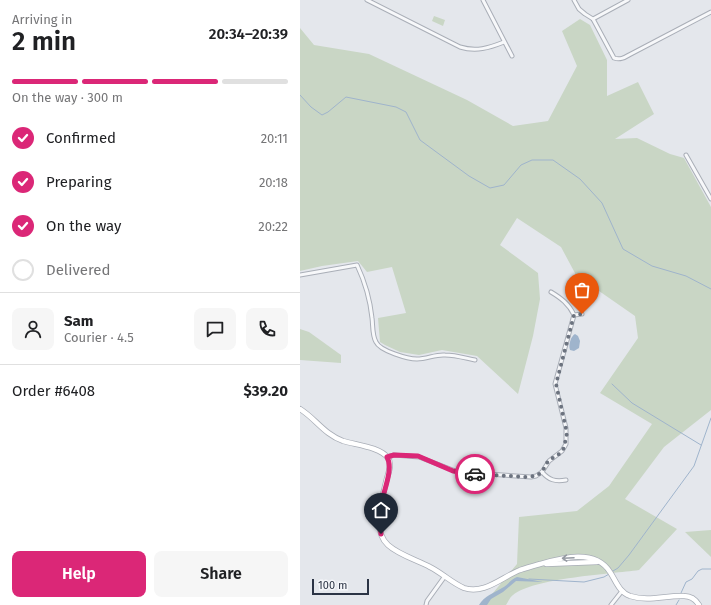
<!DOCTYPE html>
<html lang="en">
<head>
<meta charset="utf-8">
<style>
	:root { --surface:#fff; --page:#f6f6f6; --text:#202124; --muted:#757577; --line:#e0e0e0; --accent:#db2777 }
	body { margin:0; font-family:"Fira Sans",sans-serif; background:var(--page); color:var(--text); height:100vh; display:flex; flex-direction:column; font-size:15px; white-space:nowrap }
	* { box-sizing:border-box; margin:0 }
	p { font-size:13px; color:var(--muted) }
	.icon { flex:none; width:22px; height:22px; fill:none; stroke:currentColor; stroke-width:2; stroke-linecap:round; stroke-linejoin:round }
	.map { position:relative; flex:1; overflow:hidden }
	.drawer { display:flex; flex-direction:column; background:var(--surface); width:300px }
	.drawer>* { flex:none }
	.scale { position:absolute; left:12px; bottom:10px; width:57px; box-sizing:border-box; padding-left:4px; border:2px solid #2b3445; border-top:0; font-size:11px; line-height:14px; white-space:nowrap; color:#2b3445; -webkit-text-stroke:3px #f4f6f9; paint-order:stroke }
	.pin { position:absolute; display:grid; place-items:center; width:34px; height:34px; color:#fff; margin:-41px -17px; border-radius:50% 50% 50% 0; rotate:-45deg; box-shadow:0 0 4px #0007 }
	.pin .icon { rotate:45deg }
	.courier { position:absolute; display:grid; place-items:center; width:40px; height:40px; margin:-20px; border:3px solid #db2777; border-radius:50%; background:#fff; color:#222; box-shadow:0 1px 5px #0007 }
	.overview em { font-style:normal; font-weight:600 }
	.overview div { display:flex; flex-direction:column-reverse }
	.overview { display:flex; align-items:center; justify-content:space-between; height:68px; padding:0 12px }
	h1 { font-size:26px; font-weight:600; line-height:30px }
	.bar { display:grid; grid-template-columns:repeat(4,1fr); gap:6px 4px; align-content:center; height:48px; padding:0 12px }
	.bar i { height:5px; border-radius:3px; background:var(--line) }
	.bar .on { background:var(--accent) }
	.bar p { grid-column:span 4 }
	.line { display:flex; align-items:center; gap:10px; padding:0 12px; border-top:1px solid var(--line) }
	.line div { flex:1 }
	.round { display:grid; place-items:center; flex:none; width:42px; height:42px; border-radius:8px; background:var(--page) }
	ol { padding:0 12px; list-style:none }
	li { display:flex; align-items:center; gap:12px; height:44px }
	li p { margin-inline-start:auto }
	li .icon { padding:4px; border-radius:50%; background:var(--accent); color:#fff; stroke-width:4 }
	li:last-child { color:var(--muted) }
	li i { width:22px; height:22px; border:2px solid var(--line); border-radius:50% }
	.cta { display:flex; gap:8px; margin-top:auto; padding:8px 12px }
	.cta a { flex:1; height:46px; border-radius:8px; background:var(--accent); color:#fff; font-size:16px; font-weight:600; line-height:46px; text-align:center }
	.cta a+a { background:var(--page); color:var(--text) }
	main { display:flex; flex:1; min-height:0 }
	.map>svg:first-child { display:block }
	.green { fill:#c9d6c5 }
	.water { fill:#9fb4cc }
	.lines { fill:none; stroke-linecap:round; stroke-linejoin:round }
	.stream { stroke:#9fb4cc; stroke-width:1 }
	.street-casing { stroke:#a9aeb7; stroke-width:5 }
	.secondary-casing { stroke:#a9aeb7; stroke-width:6 }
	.street { stroke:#f7f8fa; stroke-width:3 }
	.secondary { stroke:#fff; stroke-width:4.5 }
	.oneway { stroke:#959aa2 }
	.done { stroke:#6c737f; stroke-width:4; stroke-dasharray:0 7.2 }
	.route { stroke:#db2777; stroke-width:5 }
</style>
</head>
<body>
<main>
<section class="drawer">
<div class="overview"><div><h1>2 min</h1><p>Arriving in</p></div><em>20:34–20:39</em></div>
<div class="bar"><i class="on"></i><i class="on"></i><i class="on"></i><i></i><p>On the way · 300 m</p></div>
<ol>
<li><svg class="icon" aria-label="check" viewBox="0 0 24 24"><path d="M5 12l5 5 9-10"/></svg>Confirmed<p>20:11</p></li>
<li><svg class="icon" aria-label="check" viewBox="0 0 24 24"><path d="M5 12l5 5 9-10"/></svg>Preparing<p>20:18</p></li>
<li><svg class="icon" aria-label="check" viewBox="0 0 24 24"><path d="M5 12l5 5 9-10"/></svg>On the way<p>20:22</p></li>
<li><i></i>Delivered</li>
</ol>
<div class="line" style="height:72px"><a class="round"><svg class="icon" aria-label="person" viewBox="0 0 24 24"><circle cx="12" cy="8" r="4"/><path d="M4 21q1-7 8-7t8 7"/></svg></a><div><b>Sam</b><p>Courier · 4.5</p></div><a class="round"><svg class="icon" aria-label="chat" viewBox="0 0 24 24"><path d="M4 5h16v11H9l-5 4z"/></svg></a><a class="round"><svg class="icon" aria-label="phone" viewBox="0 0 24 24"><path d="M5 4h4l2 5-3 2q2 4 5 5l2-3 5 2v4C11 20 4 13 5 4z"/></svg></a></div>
<div class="line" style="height:52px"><div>Order #6408</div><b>$39.20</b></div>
<div class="cta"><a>Help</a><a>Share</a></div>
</section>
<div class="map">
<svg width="411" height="605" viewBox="0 0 411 605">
	<rect width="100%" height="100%" fill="#e4e7ec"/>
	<g class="green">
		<path d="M134,16l11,4 -2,6 -11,-5z"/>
		<path d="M280,19l10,6 17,35v36l31,-14 16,32 -39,25 22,-1 33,16 14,4 27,49v203l-47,37 -39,52 52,30 -38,41c-29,4 -105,8 -126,25 -3,2 -5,7 -7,10h-23l34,-41 2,-47 58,-6 32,-25 43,-62 -52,-31 38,-55 -3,-22 -59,-41 -15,-28 -44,-29 -17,27 38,28 2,26 -7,37 -15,58 -41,-38 -35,-6 -23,5 -19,-3 -15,-7 -5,-3 -2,-24 28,-5 -14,-46 -25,5 -9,-11 -36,5 -22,5v-243l14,17 55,9 98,46 46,26 35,-5 29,-55 -15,-35z"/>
		<path d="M0,329l9,3 32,23v8l-41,-3z"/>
		<path d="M411,530v27l-26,-25z"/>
	</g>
	<g class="water">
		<path d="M275,334l3,2 2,5 -1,7 -5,3 -4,-1c-2,-5 1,-14 5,-16z"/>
		<path d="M217,577l26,5 -27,-1 -13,11 -12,7 -4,6h-8c5,-9 15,-12 23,-17 6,-3 9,-9 15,-11z"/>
	</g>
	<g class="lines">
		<g class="stream">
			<path d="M0,95l11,12 11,8 6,-3 18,-15 50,10 10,5 14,28 49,36 21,12 14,-3 17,-20 11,-5h21l27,19 22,24 21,46 29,17 34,10 25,13"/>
			<path d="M312,384l20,19 69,42"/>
			<path d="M313,571l5,-3 11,-13 65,-89 17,-48"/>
			<path d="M229,579l55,3 20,-5 5,-3"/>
			<path d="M381,593l5,-11 6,-3 6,-8 4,-2h9"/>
			<path d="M376,605l3,-5"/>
		</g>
		<g class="street-casing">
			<g id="street">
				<path d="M67,0l93,47c16,5 29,1 44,-5"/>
				<path d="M183,0l29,56"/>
				<path d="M274,0l5,9 6,5 8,5 21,39c6,2 10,0 15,-3l82,-43"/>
				<path d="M293,19l35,-19"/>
				<path d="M386,155l25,44"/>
				<path d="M0,275l57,-10c8,17 13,34 15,53 1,7 0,17 4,24 4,9 32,17 41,17 10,0 19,-5 28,-4 10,0 20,3 30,5"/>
				<path d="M274,315l8,-1"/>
				<path d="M87,457l7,-2 25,2 39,15 73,5 5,-1 6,-4c7,8 13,10 24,8"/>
				<path d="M242,472l7,-11 13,-10 4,-7v-16l-11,-44 19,-69c-5,-11 -13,-17 -23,-23"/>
				<path d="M126,605l1,-4 18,-25"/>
				<path d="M311,605l11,-14"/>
			</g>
		</g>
		<g class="secondary-casing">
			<g id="secondary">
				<path d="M0,409c16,10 24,25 43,32 13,4 37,6 45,17 4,6 1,14 -1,20 -4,18 -16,52 1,67 11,10 29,15 42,22 12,6 22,16 34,21 20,7 38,-11 56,-18 6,-2 13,-4 20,-6 21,-6 55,-16 70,8 6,9 9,20 20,24 19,6 36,-1 54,0 7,0 12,4 15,9"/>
				<path d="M246,564l51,-2"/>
			</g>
		</g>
		<use href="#street" class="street"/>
		<use href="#secondary" class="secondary"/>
	</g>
	<defs><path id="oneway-shaft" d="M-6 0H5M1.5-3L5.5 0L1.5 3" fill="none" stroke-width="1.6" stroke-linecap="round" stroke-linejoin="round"/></defs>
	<use class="oneway" href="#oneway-shaft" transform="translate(268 558) rotate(177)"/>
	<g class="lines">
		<path class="done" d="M175,474l51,3 10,-1 6,-4 6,-11 11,-7 5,-6 3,-15 -11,-49 18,-69 8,-1"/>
		<path class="route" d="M81,534c-2,-10 -1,-19 0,-29 2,-13 13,-36 6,-48l7,-2 24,1 35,15 22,3"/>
	</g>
</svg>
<div class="scale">100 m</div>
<div class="pin" style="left:282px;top:314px;background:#ea580c"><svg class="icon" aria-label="bag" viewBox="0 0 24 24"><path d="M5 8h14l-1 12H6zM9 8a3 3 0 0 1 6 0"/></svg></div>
<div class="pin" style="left:81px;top:534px;background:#1f2937"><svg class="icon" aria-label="home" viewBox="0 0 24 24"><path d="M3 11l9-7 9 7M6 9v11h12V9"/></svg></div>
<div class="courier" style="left:175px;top:474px"><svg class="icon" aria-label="car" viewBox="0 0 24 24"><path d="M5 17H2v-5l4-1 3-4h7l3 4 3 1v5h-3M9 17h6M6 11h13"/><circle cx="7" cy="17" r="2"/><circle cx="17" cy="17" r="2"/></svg></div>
</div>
</main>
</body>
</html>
